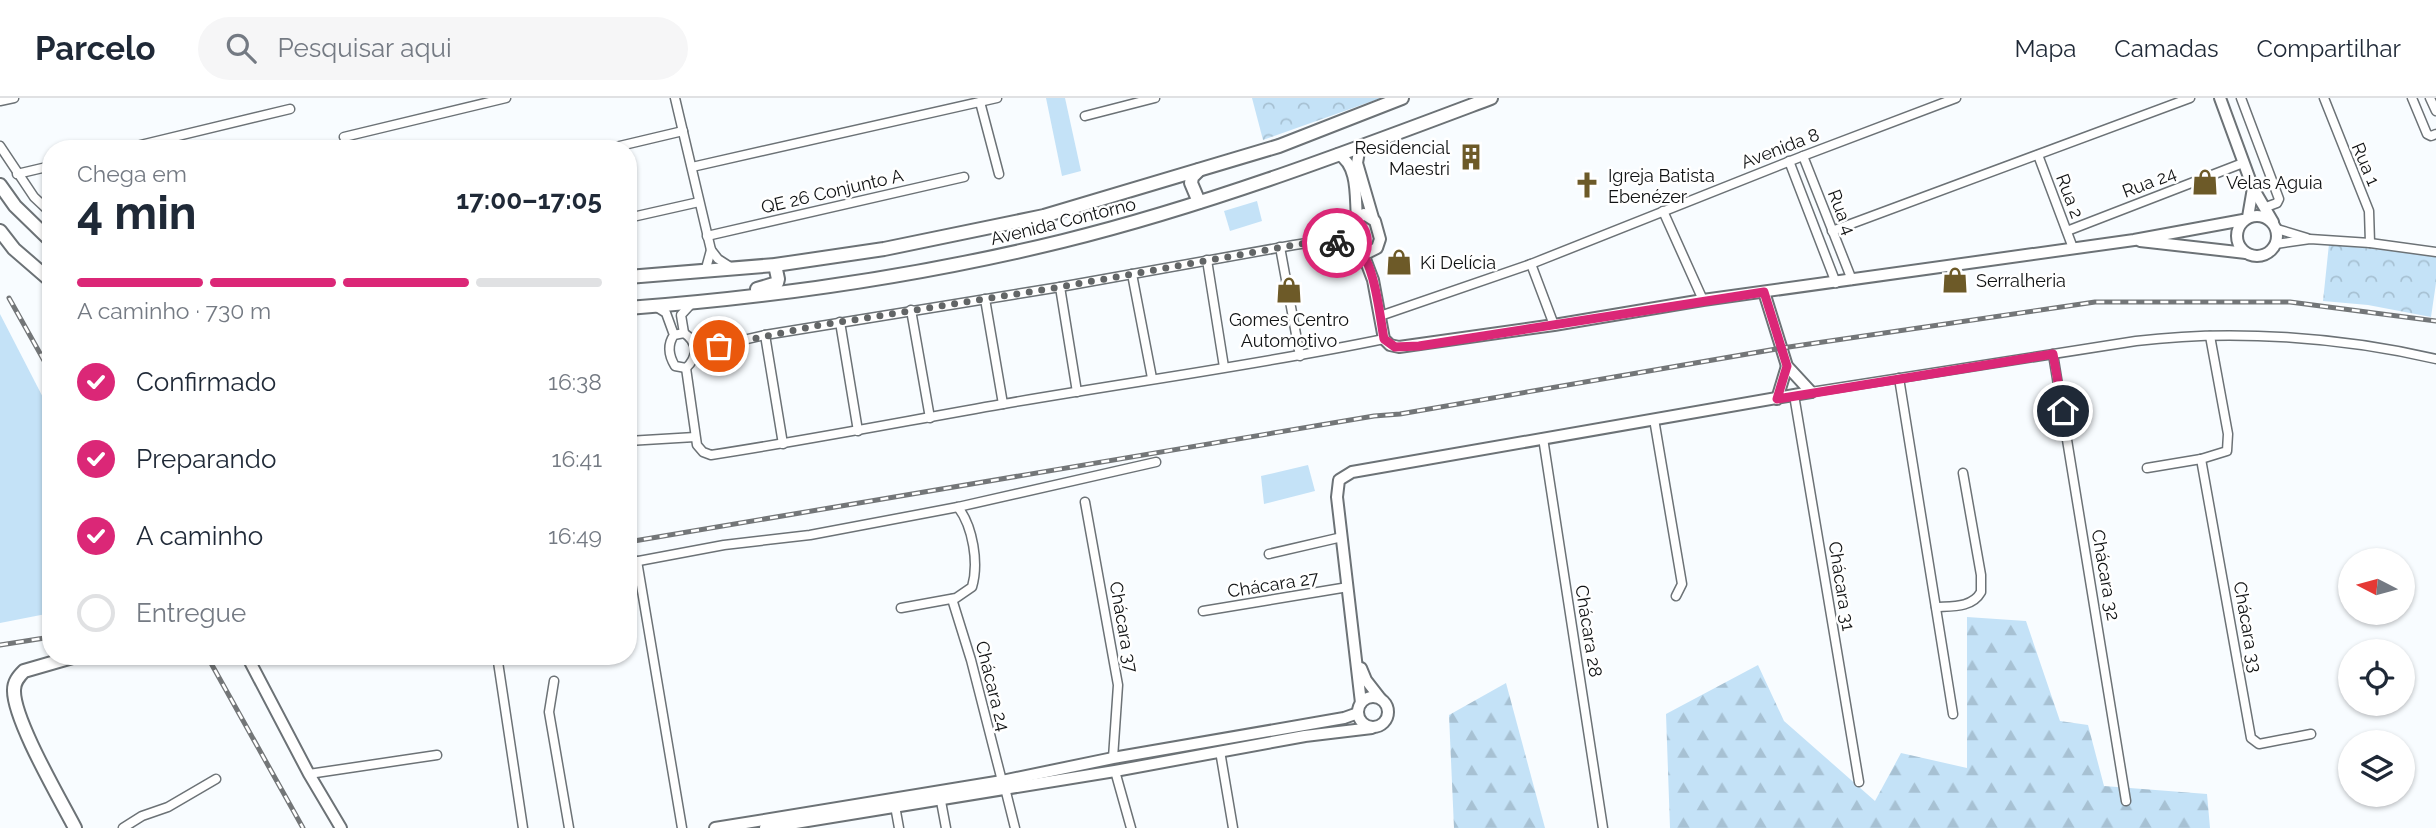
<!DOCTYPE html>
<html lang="pt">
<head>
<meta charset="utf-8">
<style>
	:root { --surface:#fff; --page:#f6f6f7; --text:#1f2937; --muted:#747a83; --line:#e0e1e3; --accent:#db2777 }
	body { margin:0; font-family:Raleway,sans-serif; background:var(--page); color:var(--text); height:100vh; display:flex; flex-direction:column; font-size:26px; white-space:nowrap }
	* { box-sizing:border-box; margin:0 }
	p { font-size:23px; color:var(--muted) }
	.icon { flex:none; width:38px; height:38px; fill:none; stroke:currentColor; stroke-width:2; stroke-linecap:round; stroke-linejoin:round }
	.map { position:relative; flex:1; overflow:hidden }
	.drawer { position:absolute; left:42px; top:42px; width:595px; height:525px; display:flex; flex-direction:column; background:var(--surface); border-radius:28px; box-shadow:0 2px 5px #0004 }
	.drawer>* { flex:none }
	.needle { width:46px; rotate:276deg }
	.tools { position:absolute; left:2338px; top:450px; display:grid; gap:14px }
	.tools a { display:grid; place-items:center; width:77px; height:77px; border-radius:50%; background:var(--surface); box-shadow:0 2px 5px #0004; font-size:35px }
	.pin { position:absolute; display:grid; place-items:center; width:60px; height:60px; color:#fff; margin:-30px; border:4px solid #fff; border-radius:50%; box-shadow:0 2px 7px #0007 }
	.courier { position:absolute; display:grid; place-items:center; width:70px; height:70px; margin:-35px; border:5px solid #db2777; border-radius:50%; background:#fff; color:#222; box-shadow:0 2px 9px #0007 }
	.summary em { font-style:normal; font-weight:700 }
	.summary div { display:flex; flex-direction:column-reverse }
	.summary { display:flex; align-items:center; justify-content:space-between; height:119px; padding:0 35px }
	h1 { font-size:46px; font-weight:700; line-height:52px }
	.bar { display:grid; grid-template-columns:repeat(4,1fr); gap:10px 7px; align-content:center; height:84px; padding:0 35px }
	.bar i { height:9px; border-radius:5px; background:var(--line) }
	.bar .current { background:var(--accent) }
	.bar p { grid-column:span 4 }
	ol { padding:0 35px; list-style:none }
	li { display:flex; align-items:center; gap:21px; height:77px }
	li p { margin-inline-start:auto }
	li .icon { padding:7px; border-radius:50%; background:var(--accent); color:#fff; stroke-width:4 }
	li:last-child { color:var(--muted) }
	li i { width:38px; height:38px; border:4px solid var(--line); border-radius:50% }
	header { display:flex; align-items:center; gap:42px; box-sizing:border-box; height:98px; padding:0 35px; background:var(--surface); border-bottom:2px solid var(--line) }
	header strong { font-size:33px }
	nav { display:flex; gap:38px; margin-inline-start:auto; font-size:24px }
	.search { width:490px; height:63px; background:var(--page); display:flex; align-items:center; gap:18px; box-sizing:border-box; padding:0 24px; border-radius:38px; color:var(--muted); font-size:26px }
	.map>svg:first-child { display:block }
	.grass { fill:#c4e2f7 }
	.forest { fill:url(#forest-firs) }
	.park { fill:url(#park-crowns) }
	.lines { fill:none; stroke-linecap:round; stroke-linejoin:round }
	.minor-casing { stroke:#6c7276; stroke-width:11 }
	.tertiary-casing { stroke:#6c7276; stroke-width:14 }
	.secondary-casing { stroke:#6c7276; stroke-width:16 }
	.minor { stroke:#fff; stroke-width:8 }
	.tertiary { stroke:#fff; stroke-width:10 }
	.secondary { stroke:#fff; stroke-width:12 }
	.rail-casing { stroke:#737678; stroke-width:5 }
	.rail { stroke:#fff; stroke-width:2.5; stroke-dasharray:8; stroke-linecap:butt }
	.done { stroke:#626566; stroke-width:7; stroke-dasharray:0 12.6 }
	.route { stroke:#db2777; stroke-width:9 }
	.labels { text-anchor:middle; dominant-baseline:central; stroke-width:5; stroke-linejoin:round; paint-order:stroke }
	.poi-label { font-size:18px; fill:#111314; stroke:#fff; text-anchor:start }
	.street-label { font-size:18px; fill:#111314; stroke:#fff }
</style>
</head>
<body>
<header>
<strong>Parcelo</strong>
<div class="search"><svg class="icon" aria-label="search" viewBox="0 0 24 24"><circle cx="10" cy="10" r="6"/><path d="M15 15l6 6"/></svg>Pesquisar aqui</div>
<nav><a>Mapa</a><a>Camadas</a><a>Compartilhar</a></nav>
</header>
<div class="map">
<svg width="2436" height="730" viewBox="0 0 2436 730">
	<defs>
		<pattern id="forest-firs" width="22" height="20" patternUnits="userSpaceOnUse" patternTransform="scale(1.75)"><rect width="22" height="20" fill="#c4e2f7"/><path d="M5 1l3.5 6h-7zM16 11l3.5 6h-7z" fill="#a7c1d3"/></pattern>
		<pattern id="park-crowns" width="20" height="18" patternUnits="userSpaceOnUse" patternTransform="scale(1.75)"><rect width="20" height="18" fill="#c4e2f7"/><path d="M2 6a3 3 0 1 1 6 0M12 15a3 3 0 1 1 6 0" fill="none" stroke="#a7c1d3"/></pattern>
	</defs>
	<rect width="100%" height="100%" fill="#f8fcff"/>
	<g class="grass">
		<path d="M1046,0h19l16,73 -19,5z"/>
		<path d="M1257,103l5,20 -32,10 -6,-20z"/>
		<path d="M0,216l51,99v200l-51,10z"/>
		<path d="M1308,367l7,26 -51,13 -3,-28z"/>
	</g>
	<g class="forest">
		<path d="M1967,519l59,4 34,100 28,4 16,61 103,8 3,34h-540l-4,-114 92,-49 26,56 91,80 26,-48 66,15z"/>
		<path d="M1506,585l39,145h-91l-5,-113z"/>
	</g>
	<g class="park">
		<path d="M1252,0h129l-118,42z"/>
		<path d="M2329,146l107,12v27l-5,34 -63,-12 -45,-4z"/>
	</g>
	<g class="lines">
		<g class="minor-casing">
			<g id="minor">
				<path d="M675,0l36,152 -6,22"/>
				<path d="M2241,0l38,101 -2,4 -11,4"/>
				<path d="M2324,0l45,113 1,32"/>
				<path d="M2412,0l15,36 4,2 5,-2"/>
				<path d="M2430,0l6,13"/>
				<path d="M0,3l14,-3"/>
				<path d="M980,4l19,72"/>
				<path d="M1085,18l70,-18"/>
				<path d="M344,39l162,-39"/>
				<path d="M0,48l34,51 17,16"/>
				<path d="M124,51l166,-40"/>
				<path d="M607,51l76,-18"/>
				<path d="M2038,57l35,93"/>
				<path d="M1803,58l49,124"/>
				<path d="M1789,63l47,122"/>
				<path d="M692,69l305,-69"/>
				<path d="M17,76l34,-8"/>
				<path d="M1663,113l40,89"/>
				<path d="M628,120l71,-16"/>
				<path d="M2277,131l30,9"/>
				<path d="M1832,133l358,-133"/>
				<path d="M2067,133l176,-68"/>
				<path d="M707,138l257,-59"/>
				<path d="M1320,143l34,-17"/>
				<path d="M2276,146l34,-5 60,4 66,9"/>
				<path d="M1280,149l20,109"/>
				<path d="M711,152l7,9 14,9"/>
				<path d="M1207,162l17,107"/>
				<path d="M1531,166l23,61"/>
				<path d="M1132,176l20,104"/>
				<path d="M1060,189l17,105"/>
				<path d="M985,201l18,105"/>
				<path d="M655,208l11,7 8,22c-7,10 -5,21 1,31l11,2c12,-11 12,-26 -2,-35l-10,2"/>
				<path d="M911,212l19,108"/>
				<path d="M1380,218l151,-52 272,-108 153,-58"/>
				<path d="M840,224l18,109"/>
				<path d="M684,235l-3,-18 11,-12"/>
				<path d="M765,237l18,109"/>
				<path d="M695,253l70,-16 295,-48 234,-42 26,-4 36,5"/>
				<path d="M2053,256l73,447"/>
				<path d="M686,270l11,77 6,7 8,3c98,-15 195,-34 292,-51 127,-22 255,-39 381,-65"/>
				<path d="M1899,280l54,336"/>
				<path d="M1811,294l325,-51c96,-12 206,-4 300,18"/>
				<path d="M1794,297l65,387"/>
				<path d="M1654,321l28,165 -6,12"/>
				<path d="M1543,340l60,390"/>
				<path d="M628,343l67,-4"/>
				<path d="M2201,361l50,279 8,6 52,-10"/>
				<path d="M2147,370l54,-9 26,-8 1,-17 -18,-98"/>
				<path d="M1085,404l33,183 -5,73"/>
				<path d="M1269,456l73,-17"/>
				<path d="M637,463l45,267"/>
				<path d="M628,465l96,-18 86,-10 148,-28 198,-45"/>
				<path d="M952,501l19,61 31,121"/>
				<path d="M1936,509c16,-1 36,1 45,-15v-17l-18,-102"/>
				<path d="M901,510l55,-10 16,-11c7,-24 1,-60 -14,-80"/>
				<path d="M1203,513l145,-24"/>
				<path d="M498,564l25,166"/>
				<path d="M554,583l-5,31 20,116"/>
				<path d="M1220,653l13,77"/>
				<path d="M1115,673l16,57"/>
				<path d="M309,676l128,-19"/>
				<path d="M1005,690l10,40"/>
				<path d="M940,698l6,32"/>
				<path d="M895,708l4,22"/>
				<path d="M123,730l19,-12 26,-9 48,-28"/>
			</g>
		</g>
		<g class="tertiary-casing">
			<g id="tertiary">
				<path d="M2220,0l33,90 20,34"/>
				<path d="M1360,48l-3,17 16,55"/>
				<path d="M1338,56c21,12 17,44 19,64"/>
				<path d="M1364,116l11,7 5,18 -3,9 -8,4 -11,-3 -5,-14 2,-15z"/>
				<circle cx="2257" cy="138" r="20"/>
				<path d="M2248,119l5,-29"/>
				<path d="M2140,143l106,12"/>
				<path d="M1362,153l11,29 11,59 6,6 9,2 155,-22 149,-25 431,-60 109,-20"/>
				<path d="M1764,194l23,74 24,26"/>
				<path d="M1777,301l10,-33"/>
				<path d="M247,558l62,118 32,54"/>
				<path d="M1361,570l5,12 14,18"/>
				<circle cx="1373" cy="614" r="15"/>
				<path d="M1361,605l-24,-206 2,-17 13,-8 459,-80"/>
				<path d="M715,730l287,-47 111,-23 231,-40 14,-5"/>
				<path d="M765,730l350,-57 190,-35 67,-8"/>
			</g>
		</g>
		<g class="secondary-casing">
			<g id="secondary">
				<path d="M0,87l15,21 36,35"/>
				<path d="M1199,104l-8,-19 1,-6 7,-7"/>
				<path d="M0,133l14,18 37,32"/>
				<path d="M628,179l147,-12 109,-16 160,-33 235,-70 123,-48"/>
				<path d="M757,191l20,-6 1,-4 -3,-14"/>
				<path d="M628,210c147,-11 292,-32 435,-67 146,-36 287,-90 428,-143"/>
				<path d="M75,730c-15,-29 -62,-109 -61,-138 0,-8 4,-13 10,-19l52,-15"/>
			</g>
		</g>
		<use href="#minor" class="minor"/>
		<use href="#tertiary" class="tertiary"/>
		<use href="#secondary" class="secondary"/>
		<g class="rail-casing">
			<g id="rail">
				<path d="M9,200l42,75"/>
				<path d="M628,444l746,-126 26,-2 382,-66 313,-46h195l146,19"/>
				<path d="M0,547l51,-8"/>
				<path d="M207,558l96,172"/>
			</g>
		</g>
		<use href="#rail" class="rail"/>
	</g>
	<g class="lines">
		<path class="done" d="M719,248l96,-20 245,-39 234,-42 26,-4 17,2"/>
		<path class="route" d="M1337,145c5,1 12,1 17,3 20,8 26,72 30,93l11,8 24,-1 345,-54 23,74 -10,33 276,-45 10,57"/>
	</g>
	<defs>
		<g id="building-bare" transform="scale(2.1)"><path d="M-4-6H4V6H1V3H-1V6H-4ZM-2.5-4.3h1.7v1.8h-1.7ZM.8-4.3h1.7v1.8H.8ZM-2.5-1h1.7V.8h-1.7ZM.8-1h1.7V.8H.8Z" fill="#6d5a28" stroke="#fff" stroke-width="2.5" paint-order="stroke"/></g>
		<g id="shop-bare" transform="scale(2.1)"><path d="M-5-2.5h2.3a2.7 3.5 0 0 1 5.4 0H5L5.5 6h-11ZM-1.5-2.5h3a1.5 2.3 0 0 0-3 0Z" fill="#6d5a28" stroke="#fff" stroke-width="2.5" paint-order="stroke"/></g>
		<g id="church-bare" transform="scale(2.1)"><path d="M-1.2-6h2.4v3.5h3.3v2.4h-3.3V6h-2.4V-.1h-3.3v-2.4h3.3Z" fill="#6d5a28" stroke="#fff" stroke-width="2.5" paint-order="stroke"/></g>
	</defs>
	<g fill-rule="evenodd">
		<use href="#building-bare" x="1471" y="59"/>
		<use href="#shop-bare" x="2205" y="84"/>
		<use href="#church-bare" x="1587" y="87"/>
		<use href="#shop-bare" x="1399" y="164"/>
		<use href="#shop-bare" x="1955" y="182"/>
		<use href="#shop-bare" x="1289" y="192"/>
	</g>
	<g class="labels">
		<g class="poi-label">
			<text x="1450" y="49" text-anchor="end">Residencial<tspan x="1450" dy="21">Maestri</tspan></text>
			<text x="1608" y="77">Igreja Batista<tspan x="1608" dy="21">Ebenézer</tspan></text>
			<text x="2226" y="84">Velas Aguia</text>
			<text x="1420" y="164">Ki Delícia</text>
			<text x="1976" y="182">Serralheria</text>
			<text x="1289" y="221" text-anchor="middle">Gomes Centro<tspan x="1289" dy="21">Automotivo</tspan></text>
		</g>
		<g class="street-label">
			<text transform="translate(1780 50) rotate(-21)">Avenida 8</text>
			<text transform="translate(2366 66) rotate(67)">Rua 1</text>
			<text transform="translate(2149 84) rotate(-21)">Rua 24</text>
			<text transform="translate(832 93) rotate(-13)">QE 26 Conjunto A</text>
			<text transform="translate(2070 98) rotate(69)">Rua 2</text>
			<text transform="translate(1842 114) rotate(69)">Rua 4</text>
			<text transform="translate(1063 123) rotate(-14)">Avenida Contorno</text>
			<text transform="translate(2106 477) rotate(80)">Chácara 32</text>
			<text transform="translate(1273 486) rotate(-9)">Chácara 27</text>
			<text transform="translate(1842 488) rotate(81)">Chácara 31</text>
			<text transform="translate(1124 529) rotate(80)">Chácara 37</text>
			<text transform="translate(2248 529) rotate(80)">Chácara 33</text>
			<text transform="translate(1589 533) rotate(81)">Chácara 28</text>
			<text transform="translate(993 588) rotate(76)">Chácara 24</text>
		</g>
	</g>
</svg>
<div class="tools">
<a><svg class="needle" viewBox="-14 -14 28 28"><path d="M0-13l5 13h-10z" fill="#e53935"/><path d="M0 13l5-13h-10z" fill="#747a83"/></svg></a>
<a><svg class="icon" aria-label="locate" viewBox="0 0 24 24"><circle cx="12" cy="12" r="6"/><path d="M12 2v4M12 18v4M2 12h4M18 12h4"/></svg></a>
<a><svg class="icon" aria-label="layers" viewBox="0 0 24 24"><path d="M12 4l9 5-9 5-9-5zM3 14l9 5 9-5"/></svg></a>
</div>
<div class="pin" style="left:719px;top:248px;background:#ea580c"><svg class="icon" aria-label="bag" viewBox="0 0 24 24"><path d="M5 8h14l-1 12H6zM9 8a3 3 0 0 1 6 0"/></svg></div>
<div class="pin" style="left:2063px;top:313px;background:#1f2937"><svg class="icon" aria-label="home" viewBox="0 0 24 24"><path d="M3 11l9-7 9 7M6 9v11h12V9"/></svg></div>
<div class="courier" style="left:1337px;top:145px"><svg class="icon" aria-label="bike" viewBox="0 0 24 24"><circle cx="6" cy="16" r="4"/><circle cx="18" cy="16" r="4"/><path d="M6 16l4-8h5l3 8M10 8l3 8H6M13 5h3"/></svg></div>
<section class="drawer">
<div class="summary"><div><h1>4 min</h1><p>Chega em</p></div><em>17:00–17:05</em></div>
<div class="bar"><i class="current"></i><i class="current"></i><i class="current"></i><i></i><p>A caminho · 730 m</p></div>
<ol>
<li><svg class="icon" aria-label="check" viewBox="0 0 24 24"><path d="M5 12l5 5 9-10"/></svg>Confirmado<p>16:38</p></li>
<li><svg class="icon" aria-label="check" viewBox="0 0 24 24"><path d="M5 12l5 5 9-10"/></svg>Preparando<p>16:41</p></li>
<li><svg class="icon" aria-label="check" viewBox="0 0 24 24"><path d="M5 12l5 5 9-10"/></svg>A caminho<p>16:49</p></li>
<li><i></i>Entregue</li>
</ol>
</section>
</div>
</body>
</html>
